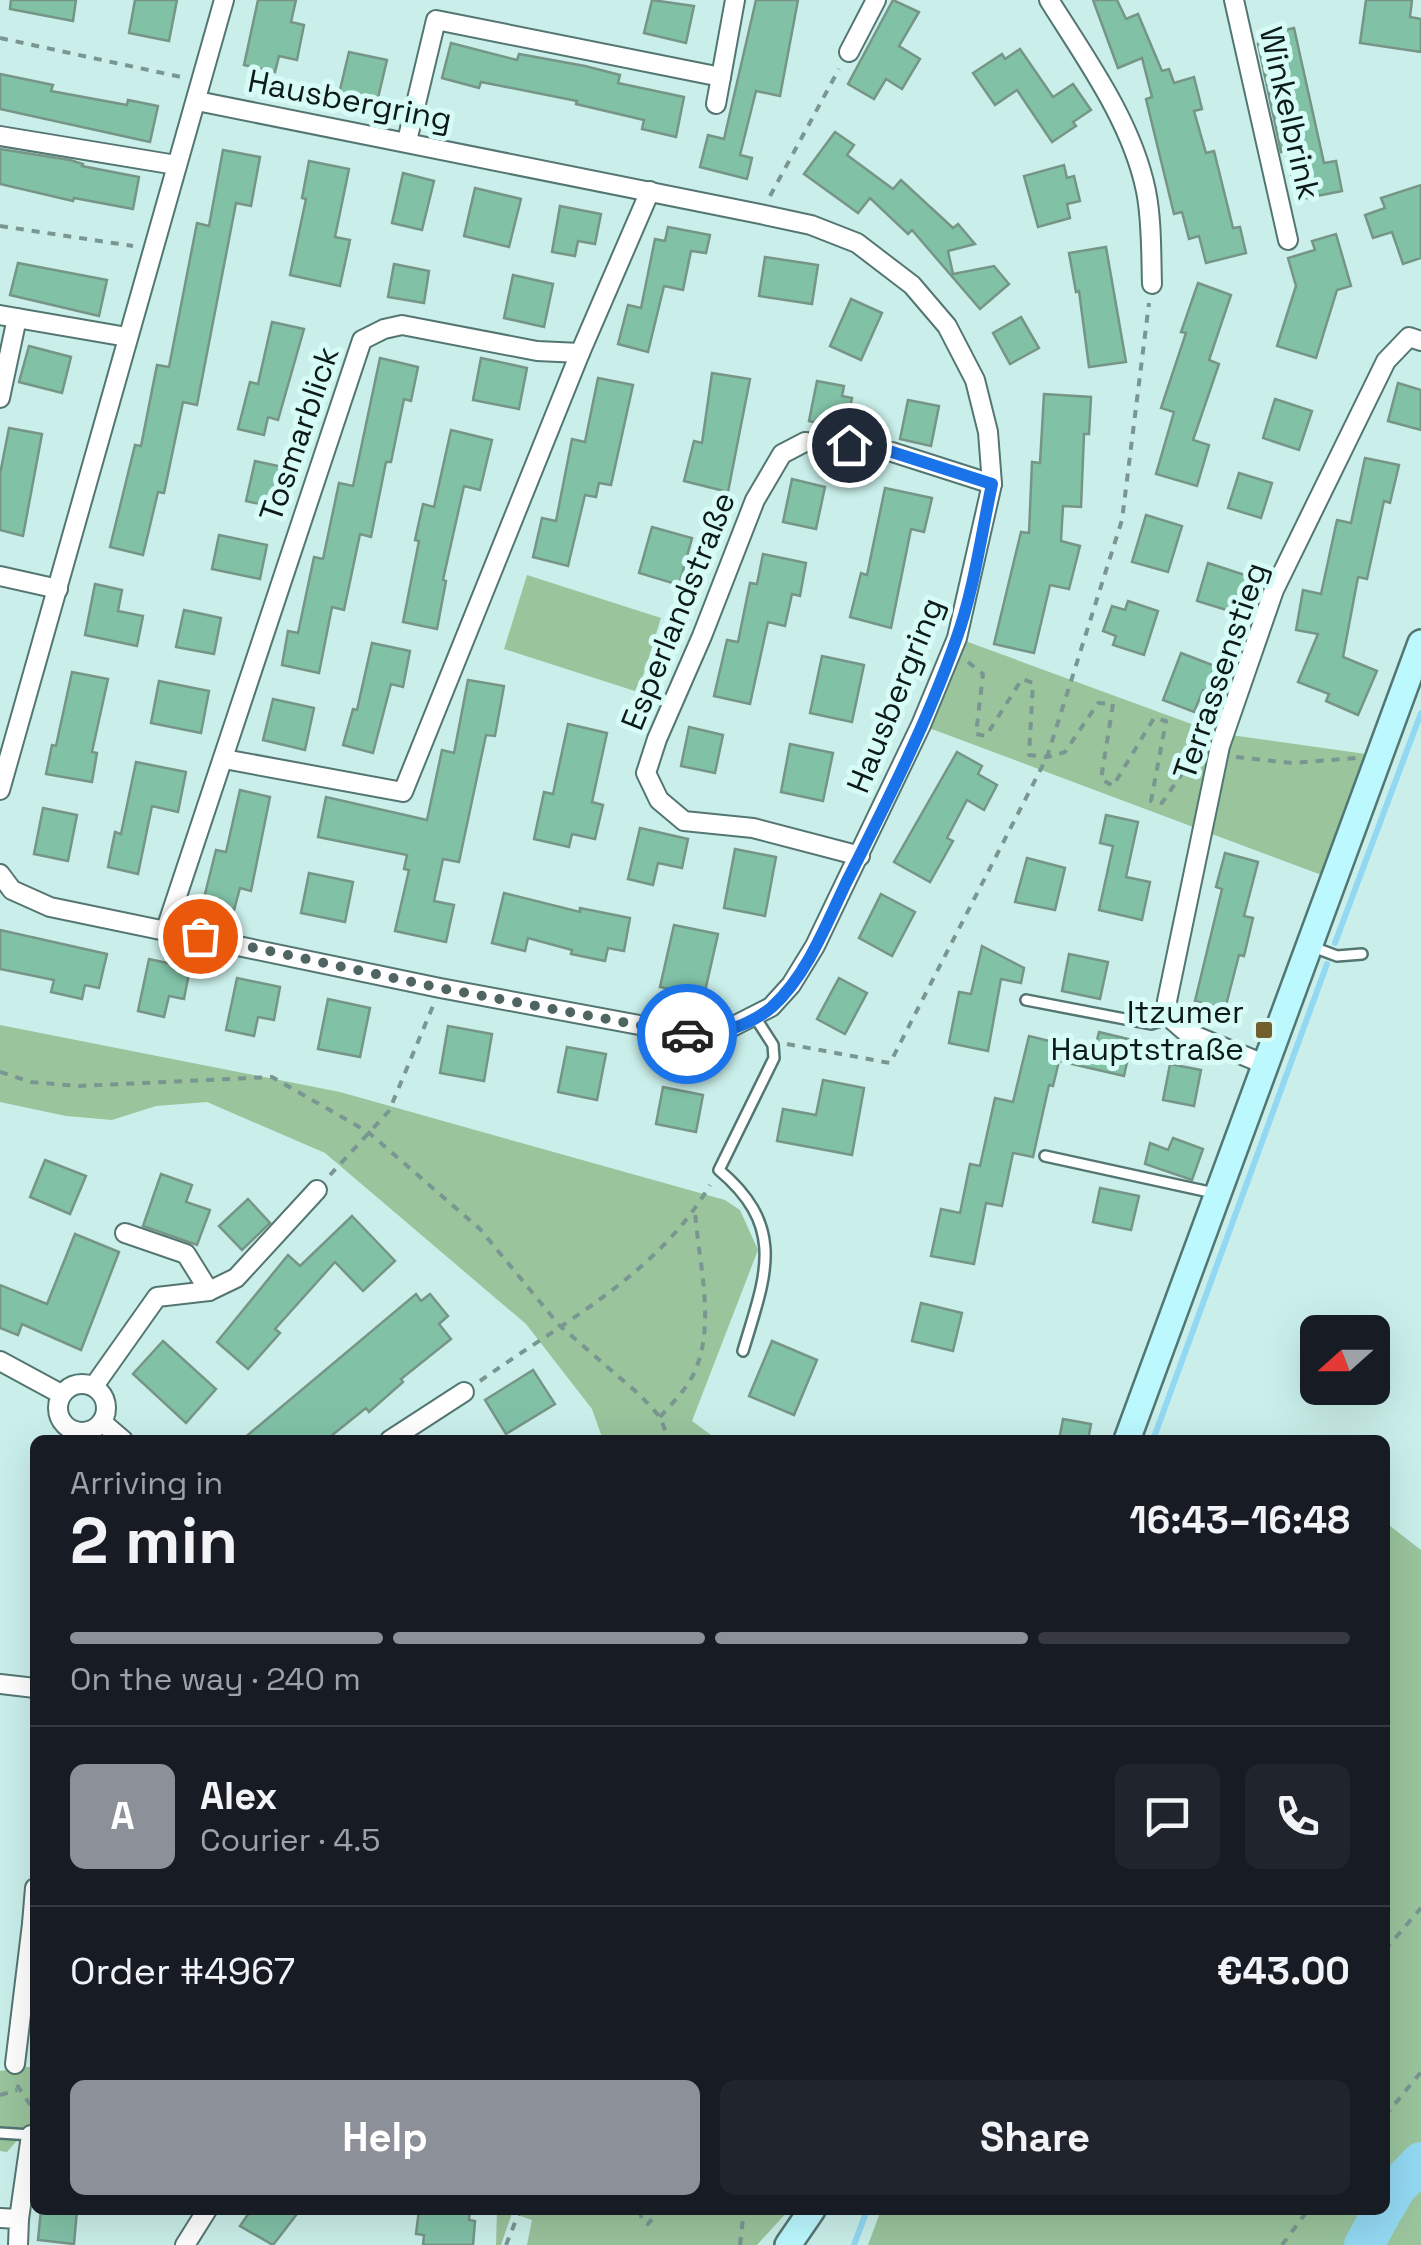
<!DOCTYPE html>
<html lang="en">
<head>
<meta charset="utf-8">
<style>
	:root { --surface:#171b24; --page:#20242c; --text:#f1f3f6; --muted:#9ea1a6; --line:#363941; --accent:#8c9099 }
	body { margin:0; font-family:"Space Grotesk",sans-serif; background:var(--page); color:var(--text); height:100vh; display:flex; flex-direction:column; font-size:38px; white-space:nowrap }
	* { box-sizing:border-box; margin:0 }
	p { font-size:32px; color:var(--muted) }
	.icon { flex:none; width:55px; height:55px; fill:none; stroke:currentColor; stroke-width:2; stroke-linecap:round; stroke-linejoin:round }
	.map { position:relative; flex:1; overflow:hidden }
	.drawer { position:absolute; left:30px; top:1435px; width:1360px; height:780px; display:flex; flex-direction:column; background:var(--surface); border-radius:15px; box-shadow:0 10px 40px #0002 }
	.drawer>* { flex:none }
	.needle { width:65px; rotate:249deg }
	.tools { position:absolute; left:1300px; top:1315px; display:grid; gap:20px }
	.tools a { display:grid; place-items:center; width:90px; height:90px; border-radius:15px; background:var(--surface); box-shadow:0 10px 40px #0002; font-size:50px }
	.pin { position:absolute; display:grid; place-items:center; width:85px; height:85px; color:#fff; margin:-42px; border:5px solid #fff; border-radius:50%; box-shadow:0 2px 10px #0007 }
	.courier { position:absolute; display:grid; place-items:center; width:100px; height:100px; margin:-50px; border:8px solid #1a73e8; border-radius:50%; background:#fff; color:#222; box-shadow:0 2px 12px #0007 }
	.summary em { font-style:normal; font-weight:700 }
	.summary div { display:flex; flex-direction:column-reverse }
	.summary { display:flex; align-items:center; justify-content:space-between; height:170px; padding:0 40px }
	h1 { font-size:65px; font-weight:700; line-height:75px }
	.bar { display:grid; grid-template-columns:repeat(4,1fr); gap:15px 10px; align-content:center; height:120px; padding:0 40px }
	.bar i { height:12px; border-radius:8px; background:var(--line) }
	.bar .active { background:var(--accent) }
	.bar p { grid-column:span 4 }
	.line { display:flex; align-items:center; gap:25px; padding:0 40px; border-top:2px solid var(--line) }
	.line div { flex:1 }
	.round { display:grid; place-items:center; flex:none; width:105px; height:105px; border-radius:15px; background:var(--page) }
	.button { display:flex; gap:20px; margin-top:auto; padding:20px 40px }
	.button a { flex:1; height:115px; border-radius:15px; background:var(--accent); color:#fff; font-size:40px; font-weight:700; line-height:115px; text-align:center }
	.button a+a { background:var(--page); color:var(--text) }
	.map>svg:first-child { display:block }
	.green { fill:#99c49c }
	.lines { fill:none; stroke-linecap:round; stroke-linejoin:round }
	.stream { stroke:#93d8f2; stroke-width:6 }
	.river { stroke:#93d8f2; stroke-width:40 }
	.building { fill:#81c2a7; stroke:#769587; stroke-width:2.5 }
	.service-casing { stroke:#547672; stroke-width:14 }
	.minor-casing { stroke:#547672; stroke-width:22 }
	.secondary-casing { stroke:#547672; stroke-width:30 }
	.path { stroke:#7a9692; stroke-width:4; stroke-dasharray:8 8; stroke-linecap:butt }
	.service { stroke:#fff; stroke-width:9 }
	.minor { stroke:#fff; stroke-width:18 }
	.secondary { stroke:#bbf9ff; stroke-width:25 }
	.done { stroke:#4e6562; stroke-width:10; stroke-dasharray:0 18 }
	.route { stroke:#1a73e8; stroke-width:12 }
	.poi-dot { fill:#725f2d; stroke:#d7fcf7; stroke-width:4 }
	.labels { text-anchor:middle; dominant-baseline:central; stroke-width:10; stroke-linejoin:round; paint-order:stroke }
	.street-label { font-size:32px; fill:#0c1a18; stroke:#d7fcf7 }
	.poi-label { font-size:32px; fill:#0c1a18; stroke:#d7fcf7; text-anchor:end }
</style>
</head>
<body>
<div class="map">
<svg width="1421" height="2245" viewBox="0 0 1421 2245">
	<rect width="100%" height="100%" fill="#caefea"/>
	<g class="green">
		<path d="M527,575l134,43 -23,74 -134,-43z"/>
		<path d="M957,638l259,95 164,23 -45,124 -414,-155z"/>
		<path d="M0,1025l340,67 385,108 15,10 18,40 -66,171 26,19h-115l-11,-31 -66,-85 -201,-171 -118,-51 -51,4 -44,14 -46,-4 -66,-14z"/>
		<path d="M1385,1522l36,28v695h-553l13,-35h504z"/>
		<path d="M35,2066v54l-28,32 -7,-1v-80z"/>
		<path d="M497,2210h292l-32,35h-230l5,-25 -20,-7 -11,32h-5z"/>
	</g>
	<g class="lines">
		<g class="stream">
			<path d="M1335,943l86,-230"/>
			<path d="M1153,1440l174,-476"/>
			<path d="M854,2245l13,-35"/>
		</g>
		<g class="river">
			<path d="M1385,2207l11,-19 25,-26"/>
			<path d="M1364,2245l19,-35"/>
		</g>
	</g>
	<g class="building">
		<path d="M11,0h65l-3,21 -63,-12z"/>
		<path d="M135,0h42l-8,41 -40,-8z"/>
		<path d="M258,0h38l-5,22 13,3 -7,35 -18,-4 -4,16 -31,-7z"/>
		<path d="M652,0l42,6 -8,37 -42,-10z"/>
		<path d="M756,0h42l-18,96 -24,-5 -16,64 12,3 -5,21 -47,-12 8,-32 16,4z"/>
		<path d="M893,0l26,12 -20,34 21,13 -18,30 -16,-10 -12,20 -26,-15z"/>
		<path d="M1093,0h24l9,19 12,-5 24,57 7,-2 5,14 20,-6 8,32 -8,2 12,42 8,-2 19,77 7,-1 6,26 -40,10 -7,-27 -10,3 -7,-27 -8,2 -28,-115 6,-2 -10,-39 -24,10z"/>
		<path d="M1366,0h46l-2,17 11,2v33l-61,-9z"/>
		<path d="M1294,28l30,135 12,-2 6,30 -45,9 -11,-50 -5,2 -23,-108 1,-8z"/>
		<path d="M451,43l66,17 2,-6 66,12 35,9 -2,8 66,14 -8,40 -34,-8 2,-9 -68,-16 1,-3 -96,-19 -2,6 -37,-10z"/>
		<path d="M1020,49l33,48 20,-13 18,26 -18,12 3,4 -24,16 -35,-52 -22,15 -22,-32 29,-19 3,5z"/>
		<path d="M349,52l38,8 -10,42 -38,-8z"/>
		<path d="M0,74l53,11 -2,6 76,14 1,-5 30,6 -8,36 -150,-33z"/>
		<path d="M835,132l19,13 -7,10 46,34 8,-9 52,48 5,-4 17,20 -27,7 5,23 41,-8 15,18 -29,25 -68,-79 -4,4 -38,-36 -12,15 -54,-39z"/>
		<path d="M0,149l70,11 13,4 -1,2 57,11 -6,32 -59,-11 -1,3 -73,-17z"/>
		<path d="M223,150l37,7 -9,49 -15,-3 -39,202 -14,-3 -19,91 -6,-1 -15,63 -33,-8 25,-102 6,1 16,-81 12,2 28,-144 12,3z"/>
		<path d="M309,161l40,8 -14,68 15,3 -10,46 -50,-11 16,-76 -4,-1z"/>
		<path d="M1064,165l3,13 7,-2 6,25 -13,3 3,14 -32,9 -14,-51z"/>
		<path d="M403,173l31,8 -12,49 -30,-7z"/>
		<path d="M1421,185v73l-18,6 -11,-32 -19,6 -8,-23 20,-7 -4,-10z"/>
		<path d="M475,188l46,11 -12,48 -45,-11z"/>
		<path d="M560,206l41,8 -6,30 -17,-3 -3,15 -23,-4z"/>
		<path d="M668,227l42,8 -4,18 -15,-2 -8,39 -19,-4 -16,66 -30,-8 10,-39 13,3 14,-69 10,2z"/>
		<path d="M1336,234l15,52 -14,4 -21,68 -39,-12 19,-60 -8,-28 27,-8 -3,-9z"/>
		<path d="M1106,247l20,115 -37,5 -10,-76 -3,1 -7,-39z"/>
		<path d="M765,257l53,8 -6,39 -53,-8z"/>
		<path d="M18,263l89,17 -8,36 -89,-21z"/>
		<path d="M394,264l35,7 -5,32 -36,-6z"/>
		<path d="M513,275l40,9 -9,43 -40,-9z"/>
		<path d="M1198,283l33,12 -22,65 10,4 -26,76 16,5 -12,41 -41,-12 18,-62 -13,-4 25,-75 -5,-1z"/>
		<path d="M851,299l31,14 -21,47 -31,-14z"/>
		<path d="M1021,317l18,31 -29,16 -17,-31z"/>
		<path d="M272,322l32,7 -26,91 -10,-3 -4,18 -26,-6 12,-47 8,2z"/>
		<path d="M29,346l42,11 -9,36 -43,-11z"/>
		<path d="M380,358l38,9 -7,34 -7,-2 -13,63h-5l-15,75 -11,-3 -16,76 -12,-3 -13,66 -37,-8 6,-34 10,2 16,-76 9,2 16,-76 14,3z"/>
		<path d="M481,358l46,10 -8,41 -46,-9z"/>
		<path d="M712,373l38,6 -22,113 -44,-11 10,-40 8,2z"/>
		<path d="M598,378l35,7 -22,100 -12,-2 -3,14 -11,-2 -17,71 -35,-9 9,-39 14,3 16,-82 13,3z"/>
		<path d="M817,381l27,5 -2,10 10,2 -7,31 -36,-8z"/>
		<path d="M1398,383l23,7v40l-33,-9z"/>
		<path d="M1044,394l47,3 -2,37h-5l-3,73 -18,-1 -2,35 19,5 -11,43 -19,-4 -16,68 -40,-9 27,-112 8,1 3,-71 8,1z"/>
		<path d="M1275,399l37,12 -13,39 -36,-12z"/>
		<path d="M908,400l31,6 -8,40 -31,-7z"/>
		<path d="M9,428l33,6 -19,102 -23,-6v-56z"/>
		<path d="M451,430l41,10 -12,50 -16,-4 -21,94 3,1 -9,48 -34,-7 16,-81 -4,-1 8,-36 11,3z"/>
		<path d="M1365,458l34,7 -9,38 -6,-2 -17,78 -9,-2 -15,80 34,14 -19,44 -32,-14 3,-7 -31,-12 20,-48 -22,-4 7,-40 18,4 16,-74 14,3z"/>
		<path d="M255,461l32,7 -9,40 -32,-7z"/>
		<path d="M1239,473l33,10 -11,35 -33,-10z"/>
		<path d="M792,479l33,8 -9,42 -33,-7z"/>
		<path d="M885,488l47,10 -8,34 -13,-3 -20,99 -41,-11 11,-44 6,2z"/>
		<path d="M1146,515l36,11 -14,46 -36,-10z"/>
		<path d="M652,527l40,11 -13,47 -40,-12z"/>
		<path d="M219,535l48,10 -7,34 -48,-10z"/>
		<path d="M763,554l43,9 -6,33 -8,-2 -7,32 -17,-4 -18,82 -36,-8 13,-56 11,2 12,-59 7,1z"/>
		<path d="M1208,563l40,13 -12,37 -39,-12z"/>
		<path d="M95,584l27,6 -4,21 25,5 -6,30 -52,-11z"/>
		<path d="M1128,601l30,10 -14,44 -31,-10 3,-9 -13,-5 9,-25 13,4z"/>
		<path d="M184,610l37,8 -7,36 -38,-7z"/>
		<path d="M372,643l38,8 -7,36 -12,-3 -18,69 -30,-8 10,-36 4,1z"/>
		<path d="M1181,653l39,15 -9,25 -8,-3 -9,22 -31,-12z"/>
		<path d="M822,656l42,9 -12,57 -42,-9z"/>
		<path d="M72,672l36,7 -16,73 5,1 -5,29 -46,-8 6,-29 4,1z"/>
		<path d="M468,680l36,6 -9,50 -9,-1 -27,127 -16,-3 -9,42 20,4 -8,37 -51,-11 14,-61 -5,-1 3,-14 -89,-18 8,-40 101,23 15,-70 12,3z"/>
		<path d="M159,681l50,10 -8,42 -50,-10z"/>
		<path d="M273,699l41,9 -9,42 -42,-10z"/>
		<path d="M568,724l39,9 -15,69 11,3 -8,34 -23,-5 -3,13 -35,-8 10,-47 9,2z"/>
		<path d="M689,727l34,8 -8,38 -34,-7z"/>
		<path d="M790,744l43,9 -10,48 -42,-9z"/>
		<path d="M957,752l25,14 -4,8 19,11 -13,25 -17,-10 -20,38 6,3 -23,41 -36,-20z"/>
		<path d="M136,762l50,10 -8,40 -26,-6 -14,68 -30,-7 7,-35 6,2z"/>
		<path d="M240,790l30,7 -19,94 -11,-3 -6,22 -31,-8 13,-52 10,2z"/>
		<path d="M43,808l34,7 -9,46 -34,-7z"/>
		<path d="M1106,815l32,7 -12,55 24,5 -8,38 -43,-10 14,-64 -13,-3z"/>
		<path d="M640,828l48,11 -6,29 -24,-5 -5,22 -25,-6z"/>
		<path d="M735,849l41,8 -11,59 -41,-8z"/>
		<path d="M1225,853l33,9 -14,54 9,2 -9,38 -5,-1 -14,54 -30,-8 27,-112 -6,-2z"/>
		<path d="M1027,858l38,10 -10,42 -40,-8z"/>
		<path d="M309,873l44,9 -8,40 -44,-9z"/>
		<path d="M504,893l76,19v-4l50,10 -6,33 -16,-3 -3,13 -34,-7 1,-4 -44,-12 -3,13 -33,-8z"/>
		<path d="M881,894l34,18 -23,44 -33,-18z"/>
		<path d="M674,925l44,9 -14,62 -44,-9z"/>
		<path d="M0,930l107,24 -8,34 -14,-3 -3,14 -31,-7 3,-12 -54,-11z"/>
		<path d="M982,946l42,22 -3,15 -20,-4 -13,72 -39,-8 10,-51 12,2z"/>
		<path d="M1069,954l39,8 -8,37 -38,-8z"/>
		<path d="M149,959l41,9 -6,31 -15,-3 -5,21 -26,-6z"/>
		<path d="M237,978l43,9 -6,33 -16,-3 -4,19 -28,-6z"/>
		<path d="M839,978l28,15 -22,41 -28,-15z"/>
		<path d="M328,999l42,9 -10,49 -42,-8z"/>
		<path d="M448,1026l44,8 -8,47 -44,-8z"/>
		<path d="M1099,1032l33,8 -8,36 -65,-15 -6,25 -4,-1 -16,72 -20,-4 -11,53 -16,-3 -12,61 -43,-8 10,-47 19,4 10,-49 10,2 15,-68 18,4 16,-66 65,16z"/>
		<path d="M567,1047l39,7 -9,46 -39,-8z"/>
		<path d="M1170,1064l31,6 -7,36 -31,-6z"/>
		<path d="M823,1080l41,8 -12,67 -75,-14 6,-32 33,6z"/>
		<path d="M663,1087l40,8 -7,37 -40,-8z"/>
		<path d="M1173,1138l30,11 -11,31 -47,-16 5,-21 18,7z"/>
		<path d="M45,1160l41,16 -16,38 -40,-17z"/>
		<path d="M161,1174l31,11 -6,17 24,8 -13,35 -54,-19z"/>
		<path d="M1100,1188l39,8 -8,34 -38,-8z"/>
		<path d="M248,1199l22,24 -28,27 -23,-24z"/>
		<path d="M352,1216l43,45 -32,30 -28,-29 -60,67 5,4 -32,36 -31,-27 71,-87 12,11z"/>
		<path d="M75,1234l44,18 -38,98 -59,-26 -4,11 -18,-7v-43l47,19z"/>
		<path d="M416,1294l5,7 9,-7 18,22 -9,8 12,15 -50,40 2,3 -34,30 -3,-4 -40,32h-84z"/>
		<path d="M921,1303l41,10 -9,38 -41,-10z"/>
		<path d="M163,1341l53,48 -30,34 -53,-49z"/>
		<path d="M772,1341l45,19 -23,55 -45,-19z"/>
		<path d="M533,1370l22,34 -49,30 -21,-34z"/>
		<path d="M1063,1419l28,5 -3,16h-29z"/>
		<path d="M41,2210h36l-3,34 -36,-4z"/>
		<path d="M251,2210h49l-27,35 -33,-19z"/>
		<path d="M419,2210h51l-1,10 6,1 -2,24h-50l1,-10 -8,-1z"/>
	</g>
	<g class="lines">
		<g class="service-casing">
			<g id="service">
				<path d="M1313,947l24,9 25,-2"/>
				<path d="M1026,1000l125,24 19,-6"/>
				<path d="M1045,1156l169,37"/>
				<path d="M743,1351c22,-74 45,-123 -24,-181l55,-112 -1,-13 -18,-28"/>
				<path d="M0,2133l31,2"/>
			</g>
		</g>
		<g class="minor-casing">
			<g id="minor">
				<path d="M1049,0c37,59 83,122 97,191 6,30 5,63 6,93"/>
				<path d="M1234,0l54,240"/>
				<path d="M849,52l27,-52"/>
				<path d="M716,104l5,-27"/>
				<path d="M0,136l176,29"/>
				<path d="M407,141l29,-121 285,57 14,-77"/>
				<path d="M0,315l127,22"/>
				<path d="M0,398l17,-80"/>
				<path d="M0,576l58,13"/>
				<path d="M224,759l179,33 177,-439"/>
				<path d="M0,790l224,-790"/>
				<path d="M860,856l-107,-28 -69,-7 -25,-21 -13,-27 11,-34 45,-103 53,-136 27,-46 23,-12 44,3 43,7 100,32"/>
				<path d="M0,874l12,16 38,17 390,81 253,47 31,-4 47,-24 20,-22 24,-39 106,-221 36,-87 35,-154 -4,-52 -13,-52 -28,-54 -35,-41 -55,-42 -46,-18 -51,-11 -563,-113"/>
				<path d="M166,929l196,-589 22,-11 18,-4 135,26 43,2 70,-162"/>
				<path d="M1264,1064l-78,-32 -16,-14 -3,-17 53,-255 54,-156 112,-229 23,-24 12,4"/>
				<path d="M125,1233l61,21 23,37"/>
				<path d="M0,1361l61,33"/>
				<circle cx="82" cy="1408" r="24"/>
				<path d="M94,1386l63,-89 52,-6 27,-13 81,-88"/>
				<path d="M102,1422l21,18"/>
				<path d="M390,1440l74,-48"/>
				<path d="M0,1684l35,4"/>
				<path d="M35,1888l-3,36h3"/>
				<path d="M15,2064l17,-140"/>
				<path d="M0,2218l19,1 -1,26"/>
				<path d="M19,2219l12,-84"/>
				<path d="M185,2245l22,-35"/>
			</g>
		</g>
		<g class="secondary-casing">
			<g id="secondary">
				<path d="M1127,1440l294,-797"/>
				<path d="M788,2245l24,-35"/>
			</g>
		</g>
		<g class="path">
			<path d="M0,38l181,39"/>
			<path d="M770,196l69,-127"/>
			<path d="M0,226l133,20"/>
			<path d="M968,662l15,12 -7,60 10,2 36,-57 11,4 -4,72 18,2 18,-5 33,-49 15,1 -12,75 12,7 41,-68 12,3 -15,80 11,2 36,-53"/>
			<path d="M1236,757l56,6 64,-5"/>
			<path d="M787,1044l103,19 157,-306 75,-237 27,-217"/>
			<path d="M0,1072l31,10 47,4 194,-9 96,55 112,97 79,96 82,71 19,21 9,23"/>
			<path d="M330,1175l59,-64 44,-105"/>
			<path d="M480,1381c83,-59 177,-106 230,-196"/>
			<path d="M660,1417c14,-16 30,-31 37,-51 18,-48 1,-106 -2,-156"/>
			<path d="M1385,1950l36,-42"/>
			<path d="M17,2085l16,24 -1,6"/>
			<path d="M0,2095l17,-5"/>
			<path d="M1385,2116l36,-44"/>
			<path d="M640,2210l2,11 6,3 11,-14"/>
			<path d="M506,2245l14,-35"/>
			<path d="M740,2245l4,-35"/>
			<path d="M1282,2245l26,-35"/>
		</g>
		<use href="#service" class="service"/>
		<use href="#minor" class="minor"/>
		<use href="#secondary" class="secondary"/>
	</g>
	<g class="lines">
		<path class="done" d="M200,936l240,52 247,46"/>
		<path class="route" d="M687,1034c27,4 64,-9 85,-27 35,-32 54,-82 74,-124 40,-79 81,-160 110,-243 18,-50 25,-104 36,-156l-100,-32 -43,-7"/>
	</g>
	<rect class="poi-dot" x="1254" y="1020" width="20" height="20" rx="5"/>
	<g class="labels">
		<g class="street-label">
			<text transform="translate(350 100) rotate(11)">Hausbergring</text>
			<text transform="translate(1290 113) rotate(77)">Winkelbrink</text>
			<text transform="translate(299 434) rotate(-71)">Tosmarblick</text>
			<text transform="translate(678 611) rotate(-68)">Esperlandstraße</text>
			<text transform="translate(1220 671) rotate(-71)">Terrassenstieg</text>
			<text transform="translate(895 695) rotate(-68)">Hausbergring</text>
		</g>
		<g class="poi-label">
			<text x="1244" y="1012">Itzumer<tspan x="1244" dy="37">Hauptstraße</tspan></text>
		</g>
	</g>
</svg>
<div class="tools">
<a><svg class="needle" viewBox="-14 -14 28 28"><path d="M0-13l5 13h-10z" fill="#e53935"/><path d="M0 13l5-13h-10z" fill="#9ea1a6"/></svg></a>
</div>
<div class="pin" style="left:200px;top:936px;background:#ea580c"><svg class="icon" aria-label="bag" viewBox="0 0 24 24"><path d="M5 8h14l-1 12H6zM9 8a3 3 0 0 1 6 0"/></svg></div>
<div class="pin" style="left:849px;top:445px;background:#1f2937"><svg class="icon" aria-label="home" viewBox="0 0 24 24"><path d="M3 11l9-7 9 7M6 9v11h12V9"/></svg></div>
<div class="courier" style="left:687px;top:1034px"><svg class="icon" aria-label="car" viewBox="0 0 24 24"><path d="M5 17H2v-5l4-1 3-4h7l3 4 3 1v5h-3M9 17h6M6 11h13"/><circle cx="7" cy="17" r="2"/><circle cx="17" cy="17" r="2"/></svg></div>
<section class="drawer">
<div class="summary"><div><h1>2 min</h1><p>Arriving in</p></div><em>16:43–16:48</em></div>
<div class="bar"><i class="active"></i><i class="active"></i><i class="active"></i><i></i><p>On the way · 240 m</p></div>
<div class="line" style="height:180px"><b class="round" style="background:var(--accent);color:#fff">A</b><div><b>Alex</b><p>Courier · 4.5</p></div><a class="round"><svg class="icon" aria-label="chat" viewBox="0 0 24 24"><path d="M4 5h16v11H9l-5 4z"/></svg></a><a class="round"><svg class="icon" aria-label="phone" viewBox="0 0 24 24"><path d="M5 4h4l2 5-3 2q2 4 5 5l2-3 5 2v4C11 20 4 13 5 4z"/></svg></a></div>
<div class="line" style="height:130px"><div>Order #4967</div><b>€43.00</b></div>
<div class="button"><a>Help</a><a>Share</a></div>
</section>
</div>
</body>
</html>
